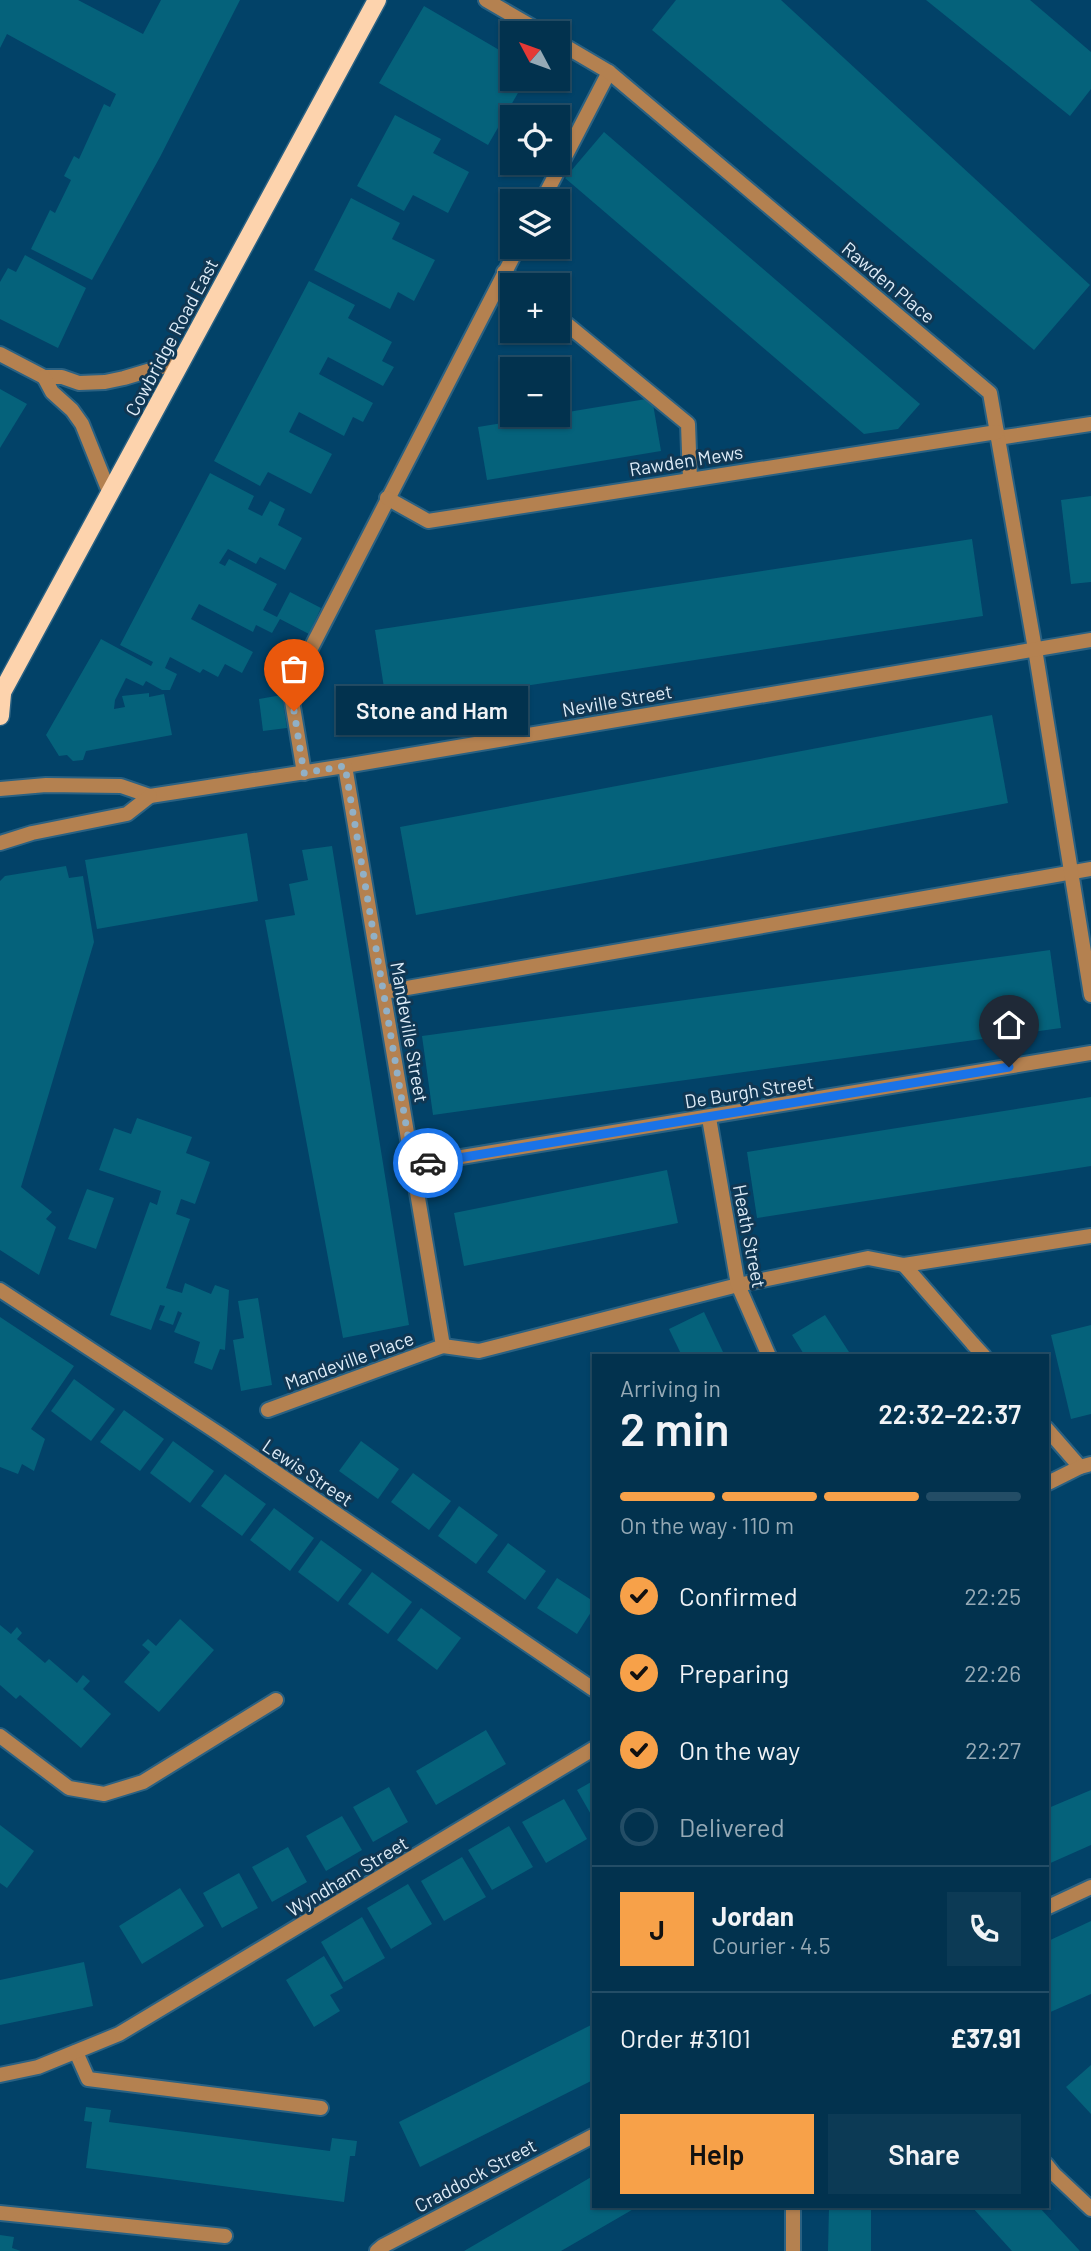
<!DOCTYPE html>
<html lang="en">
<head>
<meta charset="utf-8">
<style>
	:root { --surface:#02324e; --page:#0c3a55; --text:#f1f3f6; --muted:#96aab6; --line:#234d66; --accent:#f7a149 }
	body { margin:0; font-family:Barlow,sans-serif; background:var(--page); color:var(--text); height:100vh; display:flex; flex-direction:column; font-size:26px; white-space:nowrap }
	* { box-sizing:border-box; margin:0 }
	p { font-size:23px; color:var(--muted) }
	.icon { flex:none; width:38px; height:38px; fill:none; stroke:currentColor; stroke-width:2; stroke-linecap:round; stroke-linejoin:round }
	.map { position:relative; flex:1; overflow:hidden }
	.details { position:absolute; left:592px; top:1354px; width:457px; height:854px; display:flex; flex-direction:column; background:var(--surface); border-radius:0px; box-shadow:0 2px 5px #0004,0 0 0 2px var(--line) }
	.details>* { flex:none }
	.needle { width:46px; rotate:311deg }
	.controls { position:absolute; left:500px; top:21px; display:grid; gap:14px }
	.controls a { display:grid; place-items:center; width:70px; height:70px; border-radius:0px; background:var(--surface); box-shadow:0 2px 5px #0004,0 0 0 2px var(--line); font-size:35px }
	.pin { position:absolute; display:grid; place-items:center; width:60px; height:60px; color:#fff; margin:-72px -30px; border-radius:50% 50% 50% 0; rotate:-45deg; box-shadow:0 0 7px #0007 }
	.pin .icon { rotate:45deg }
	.courier { position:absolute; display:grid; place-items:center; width:70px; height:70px; margin:-35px; border:5px solid #1a73e8; border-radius:50%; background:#fff; color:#222; box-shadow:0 2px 9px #0007 }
	.bubble { position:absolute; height:49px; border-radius:0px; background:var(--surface); box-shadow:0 2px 5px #0004,0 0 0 2px var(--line); font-size:23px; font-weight:600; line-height:49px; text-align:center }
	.overview em { font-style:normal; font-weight:600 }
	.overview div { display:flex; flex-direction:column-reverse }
	.overview { display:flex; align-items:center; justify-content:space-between; height:119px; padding:0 28px }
	h1 { font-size:46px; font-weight:600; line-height:52px }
	.bar { display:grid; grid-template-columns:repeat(4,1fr); gap:10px 7px; align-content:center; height:84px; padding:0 28px }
	.bar i { height:9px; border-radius:5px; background:var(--line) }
	.bar .active { background:var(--accent) }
	.bar p { grid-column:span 4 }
	.line { display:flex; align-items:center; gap:18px; padding:0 28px; border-top:2px solid var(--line) }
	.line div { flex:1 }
	.round { display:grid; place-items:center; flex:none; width:74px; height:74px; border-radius:0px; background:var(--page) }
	ol { padding:0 28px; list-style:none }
	li { display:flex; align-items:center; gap:21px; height:77px }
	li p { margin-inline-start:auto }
	li .icon { padding:7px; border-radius:50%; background:var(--accent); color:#111; stroke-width:4 }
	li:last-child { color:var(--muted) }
	li i { width:38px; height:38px; border:4px solid var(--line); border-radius:50% }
	.primary-button { display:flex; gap:14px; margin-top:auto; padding:14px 28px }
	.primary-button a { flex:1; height:80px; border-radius:0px; background:var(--accent); color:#111; font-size:28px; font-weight:600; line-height:80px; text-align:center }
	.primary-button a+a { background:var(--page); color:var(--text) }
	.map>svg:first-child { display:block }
	.building { fill:#05627b }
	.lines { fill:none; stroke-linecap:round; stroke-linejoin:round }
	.lane-casing { stroke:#2a6182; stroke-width:18 }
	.street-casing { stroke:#2a6182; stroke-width:18 }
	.primary-casing { stroke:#2a6182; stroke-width:21 }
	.lane { stroke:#b48150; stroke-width:14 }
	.street { stroke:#b48150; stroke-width:14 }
	.primary { stroke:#fdd3ad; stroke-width:18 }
	.done { stroke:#91b0c6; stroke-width:7; stroke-dasharray:0 12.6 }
	.route { stroke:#1a73e8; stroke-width:9 }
	.labels { text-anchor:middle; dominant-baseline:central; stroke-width:6; stroke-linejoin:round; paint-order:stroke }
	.street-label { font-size:19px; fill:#deecf8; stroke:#103753 }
</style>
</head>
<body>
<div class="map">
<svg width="1091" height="2251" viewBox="0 0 1091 2251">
	<rect width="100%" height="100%" fill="#024268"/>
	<g class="building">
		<path d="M0,0h78l65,34 18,-34h79l-80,157 -68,123 -61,-31 19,-39 5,3 16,-33 -7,-4 10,-20 5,3 25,-55 6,3 6,-13 -109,-60 -7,14z"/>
		<path d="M676,0h105l309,285 -56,65 -382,-320z"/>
		<path d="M926,0h104l61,52v37l-21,27z"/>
		<path d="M424,6l89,52v21h13l-38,66 -109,-62z"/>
		<path d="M395,115l46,24 -8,14 36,19 -21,41 -35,-18 -9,16 -47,-25z"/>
		<path d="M604,132l316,272 -22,25 -34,5 -299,-256z"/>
		<path d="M351,198l49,25 -8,16 43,21 -21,41 -16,-9 -8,17 -76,-39z"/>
		<path d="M25,255l61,33 -28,60 -58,-29v-37l8,-14 8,4z"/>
		<path d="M309,281l46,24 -7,13 44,24 -10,19 12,6 -11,19 -55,-29 -9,17 54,29 -10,19 -10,-5 -9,19 -45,-24 -10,20 43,22 -21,40 -43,-22 -8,14 -46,-25z"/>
		<path d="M0,389l27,15 -27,44z"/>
		<path d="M652,398l9,53 -174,29 -9,-53z"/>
		<path d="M210,473l44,23 -6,13 14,7 8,-15 15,8 -7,16 24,13 -17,32 -25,-13 -4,7 -28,-15 -9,14 6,3 4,-7 48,25 -14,26 14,7 13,-25 31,16 -12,26 -29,-15 -8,14 -16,-8 -3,7 -54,-28 -8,15 62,33 -11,21 -17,-9 -7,13 -15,-8 -3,4 -30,-16 -5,11 12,6 -7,16h-8l-16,-9 -3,5 -17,-8 -11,22 -1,9 11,-2 -3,-11 27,-3v4l15,-3 8,41 -86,16 -3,9 -10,1 -6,-6 -8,1 -13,-21 55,-96 50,27 2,-4 -33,-17z"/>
		<path d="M1091,496v86l-20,2 -10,-84z"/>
		<path d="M972,539l11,77 -596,91 -12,-77z"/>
		<path d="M282,695l5,33 -24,3 -4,-32z"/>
		<path d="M992,715l16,88 -592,112 -16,-88z"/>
		<path d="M247,833l11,68 -161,28 -12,-69z"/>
		<path d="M332,846l77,479 -66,13 -78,-418 30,-5 -6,-31 19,-4 -6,-30z"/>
		<path d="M66,866l3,12 14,-2 11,66 -73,245 31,25 -6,7 10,8 -17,48 -39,-25v-369l5,-5z"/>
		<path d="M1050,950l11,78 -628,87 -11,-79z"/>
		<path d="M1091,1097v69l-334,52 -10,-66z"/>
		<path d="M137,1118l55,19 -6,16 24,9 -15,42 -14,-5 -5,15 14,5 -24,69 16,5 3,-10 26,11 4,-9 14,5 -4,60 -5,-1 -8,21 -18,-7 6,-21 -26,-10 8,-19 -4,-2 -5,14 -14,-5 6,-14 -5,-1 -9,25 -41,-15 40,-113 7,3 4,-14 -62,-21 15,-42 17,6z"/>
		<path d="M667,1170l11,53 -214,43 -10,-53z"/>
		<path d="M87,1189l27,9 -18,51 -28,-10z"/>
		<path d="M258,1298l14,87 -31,6 -8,-51 11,-2 -6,-37z"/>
		<path d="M704,1312l19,40 -9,4h-32l-13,-27z"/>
		<path d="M825,1315l24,37 -7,4h-37l-13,-21z"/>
		<path d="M0,1317l74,49 -43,63 14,10 -11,32 -12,-7 -4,10 -18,-7z"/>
		<path d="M1091,1325v89l-20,5 -20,-84z"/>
		<path d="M74,1379l41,30 -24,32 -40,-30z"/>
		<path d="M124,1410l40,29 -24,32 -40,-29z"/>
		<path d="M173,1441l41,30 -24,32 -40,-30z"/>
		<path d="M361,1441l38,28 -21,30 -39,-28z"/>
		<path d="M413,1473l38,28 -22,29 -38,-28z"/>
		<path d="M225,1474l41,30 -24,32 -41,-30z"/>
		<path d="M459,1506l39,29 -22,29 -38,-28z"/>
		<path d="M274,1508l40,30 -24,33 -40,-31z"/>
		<path d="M321,1540l41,30 -24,32 -40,-30z"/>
		<path d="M508,1543l38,28 -21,29 -38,-28z"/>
		<path d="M372,1572l40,30 -24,32 -40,-30z"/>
		<path d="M557,1578l36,23v8l-16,25 -40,-26z"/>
		<path d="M421,1608l40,30 -24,32 -40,-30z"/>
		<path d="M180,1619l34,31 -55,62 -35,-30 26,-30 -8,-7 6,-6 8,7z"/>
		<path d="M0,1625l11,9 6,-7 5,6 -5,6 28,24 4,-4 28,24 6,-8 7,6 -7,8 28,25 -30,34 -61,-53 -4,4 -16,-14z"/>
		<path d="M486,1730l20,34 -70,41 -20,-34z"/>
		<path d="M593,1781v37l-16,-28z"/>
		<path d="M389,1787l19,35 -35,20 -20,-35z"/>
		<path d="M1091,1790v55l-45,20v-56z"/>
		<path d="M564,1799l23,40 -41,24 -24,-41z"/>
		<path d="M342,1816l20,34 -36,21 -20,-35z"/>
		<path d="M0,1825l34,26 -27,37 -7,-5z"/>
		<path d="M509,1826l24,41 -41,23 -24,-40z"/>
		<path d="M288,1847l19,35 -35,20 -20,-35z"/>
		<path d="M462,1857l24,40 -42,24 -23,-40z"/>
		<path d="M239,1873l19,35 -36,20 -19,-35z"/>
		<path d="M408,1884l24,40 -41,25 -24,-41z"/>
		<path d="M180,1888l24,38 -62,38 -23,-38z"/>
		<path d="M362,1917l23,41 -41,24 -23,-40z"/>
		<path d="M1091,1921v73l-45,20v-72z"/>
		<path d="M324,1956l19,32 -13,7 10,16 -26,16 -28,-47z"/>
		<path d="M84,1962l9,44 -93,19v-45z"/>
		<path d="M593,2024v56l-173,87 -21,-45z"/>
		<path d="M1091,2065v49l-25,-27z"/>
		<path d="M86,2107l25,3 -2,12 221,29 2,-13 25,3 -2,15h-5l-6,46 -258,-34 6,-46 -8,-1z"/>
		<path d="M593,2176v31h44l-76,44h-97z"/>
		<path d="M829,2207h42v44h-43z"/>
		<path d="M972,2207h67l41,44h-68z"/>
		<path d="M0,2235l14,2 -2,11 9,3h-21z"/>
	</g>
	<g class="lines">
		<g class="lane-casing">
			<g id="lane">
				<path d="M542,201l67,-129"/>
				<path d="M504,272l16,13"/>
				<path d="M558,317l130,107 2,55"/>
				<path d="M998,438l93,-14"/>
				<path d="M304,773l-14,-84 228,-442"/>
				<path d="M384,992l707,-123"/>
				<path d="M904,1265l69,79"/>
				<path d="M443,1346l36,5 259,-66 130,-27 36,7 187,-29"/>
				<path d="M76,2052l12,27 233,29"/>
				<path d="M0,2213l225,23"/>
			</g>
		</g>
		<g class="street-casing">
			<g id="street">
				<path d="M486,0l57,33"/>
				<path d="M558,42l51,30 381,321 45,256 56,346"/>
				<path d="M0,354l44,23h18l17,6 26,-1 19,-4 57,-17"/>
				<path d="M44,377l8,15 20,18 10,14 28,70"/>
				<path d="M387,498l41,23 569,-89"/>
				<path d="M0,789l46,-4 75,1 29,10 195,-30 746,-126"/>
				<path d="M0,843l32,-10 95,-19 23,-18"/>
				<path d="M709,1118l29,167 31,71"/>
				<path d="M413,1165l678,-112"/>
				<path d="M0,1290l221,145 372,254"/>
				<path d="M973,1344l11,12"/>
				<path d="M268,1410l175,-64 -98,-580"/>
				<path d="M1046,1428l34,39"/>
				<path d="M1046,1484l34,-17 11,-3"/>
				<path d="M0,1736l69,52 35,6 39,-12 133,-82"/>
				<path d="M1046,1908l45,-21"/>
				<path d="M0,2075l38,-8 81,-33 474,-285"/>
				<path d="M1046,2164l8,10 37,35"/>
				<path d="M793,2207v44"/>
				<path d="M377,2251l6,-5 210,-110"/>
			</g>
		</g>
		<g class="primary-casing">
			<g id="primary">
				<path d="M0,696l377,-696"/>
				<path d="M0,716l2,-22"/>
			</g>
		</g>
		<use href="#lane" class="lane"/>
		<use href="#street" class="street"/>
		<use href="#primary" class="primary"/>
	</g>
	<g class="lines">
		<path class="done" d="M294,711l10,62 41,-7 68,400 15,-3"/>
		<path class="route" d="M428,1163l581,-96"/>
	</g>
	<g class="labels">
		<g class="street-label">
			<text transform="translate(889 282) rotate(40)">Rawden Place</text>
			<text transform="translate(171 337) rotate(-62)">Cowbridge Road East</text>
			<text transform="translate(686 460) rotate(-9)">Rawden Mews</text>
			<text transform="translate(617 700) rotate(-10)">Neville Street</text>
			<text transform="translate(410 1032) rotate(80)">Mandeville Street</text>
			<text transform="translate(749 1091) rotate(-9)">De Burgh Street</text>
			<text transform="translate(750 1236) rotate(79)">Heath Street</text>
			<text transform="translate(349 1360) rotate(-20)">Mandeville Place</text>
			<text transform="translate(308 1472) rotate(34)">Lewis Street</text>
			<text transform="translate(347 1876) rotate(-31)">Wyndham Street</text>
			<text transform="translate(475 2175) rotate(-28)">Craddock Street</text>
		</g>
	</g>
</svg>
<div class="controls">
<a><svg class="needle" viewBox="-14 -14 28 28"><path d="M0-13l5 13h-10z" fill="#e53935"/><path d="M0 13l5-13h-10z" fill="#96aab6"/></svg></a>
<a><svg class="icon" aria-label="locate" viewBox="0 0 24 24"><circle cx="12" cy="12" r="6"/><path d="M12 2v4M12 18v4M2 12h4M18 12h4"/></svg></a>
<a><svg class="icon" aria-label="layers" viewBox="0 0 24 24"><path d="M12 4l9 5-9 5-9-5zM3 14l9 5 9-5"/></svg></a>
<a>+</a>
<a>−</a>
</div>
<div class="pin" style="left:294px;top:711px;background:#ea580c"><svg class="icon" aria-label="bag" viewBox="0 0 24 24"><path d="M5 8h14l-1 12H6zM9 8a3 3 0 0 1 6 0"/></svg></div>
<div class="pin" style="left:1009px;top:1067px;background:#1f2937"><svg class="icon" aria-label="home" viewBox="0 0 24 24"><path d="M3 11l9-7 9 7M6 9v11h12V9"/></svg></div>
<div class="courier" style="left:428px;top:1163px"><svg class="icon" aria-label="car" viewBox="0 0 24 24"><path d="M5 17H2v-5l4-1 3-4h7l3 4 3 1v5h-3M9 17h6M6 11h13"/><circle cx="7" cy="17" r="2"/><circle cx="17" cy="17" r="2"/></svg></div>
<div class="bubble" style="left:336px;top:686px;width:192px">Stone and Ham</div>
<section class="details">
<div class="overview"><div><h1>2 min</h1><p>Arriving in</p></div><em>22:32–22:37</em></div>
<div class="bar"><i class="active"></i><i class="active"></i><i class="active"></i><i></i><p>On the way · 110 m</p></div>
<ol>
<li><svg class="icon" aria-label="check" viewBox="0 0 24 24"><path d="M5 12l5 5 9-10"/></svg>Confirmed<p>22:25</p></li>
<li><svg class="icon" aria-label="check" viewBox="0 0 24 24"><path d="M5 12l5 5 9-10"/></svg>Preparing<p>22:26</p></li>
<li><svg class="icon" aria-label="check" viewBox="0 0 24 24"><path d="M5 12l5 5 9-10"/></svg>On the way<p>22:27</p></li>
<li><i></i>Delivered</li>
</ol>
<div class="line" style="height:126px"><b class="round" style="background:var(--accent);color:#111">J</b><div><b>Jordan</b><p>Courier · 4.5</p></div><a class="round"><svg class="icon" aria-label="phone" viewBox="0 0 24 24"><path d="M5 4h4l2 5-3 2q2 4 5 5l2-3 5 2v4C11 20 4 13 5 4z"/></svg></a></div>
<div class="line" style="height:91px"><div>Order #3101</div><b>£37.91</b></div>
<div class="primary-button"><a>Help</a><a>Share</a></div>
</section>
</div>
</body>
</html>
